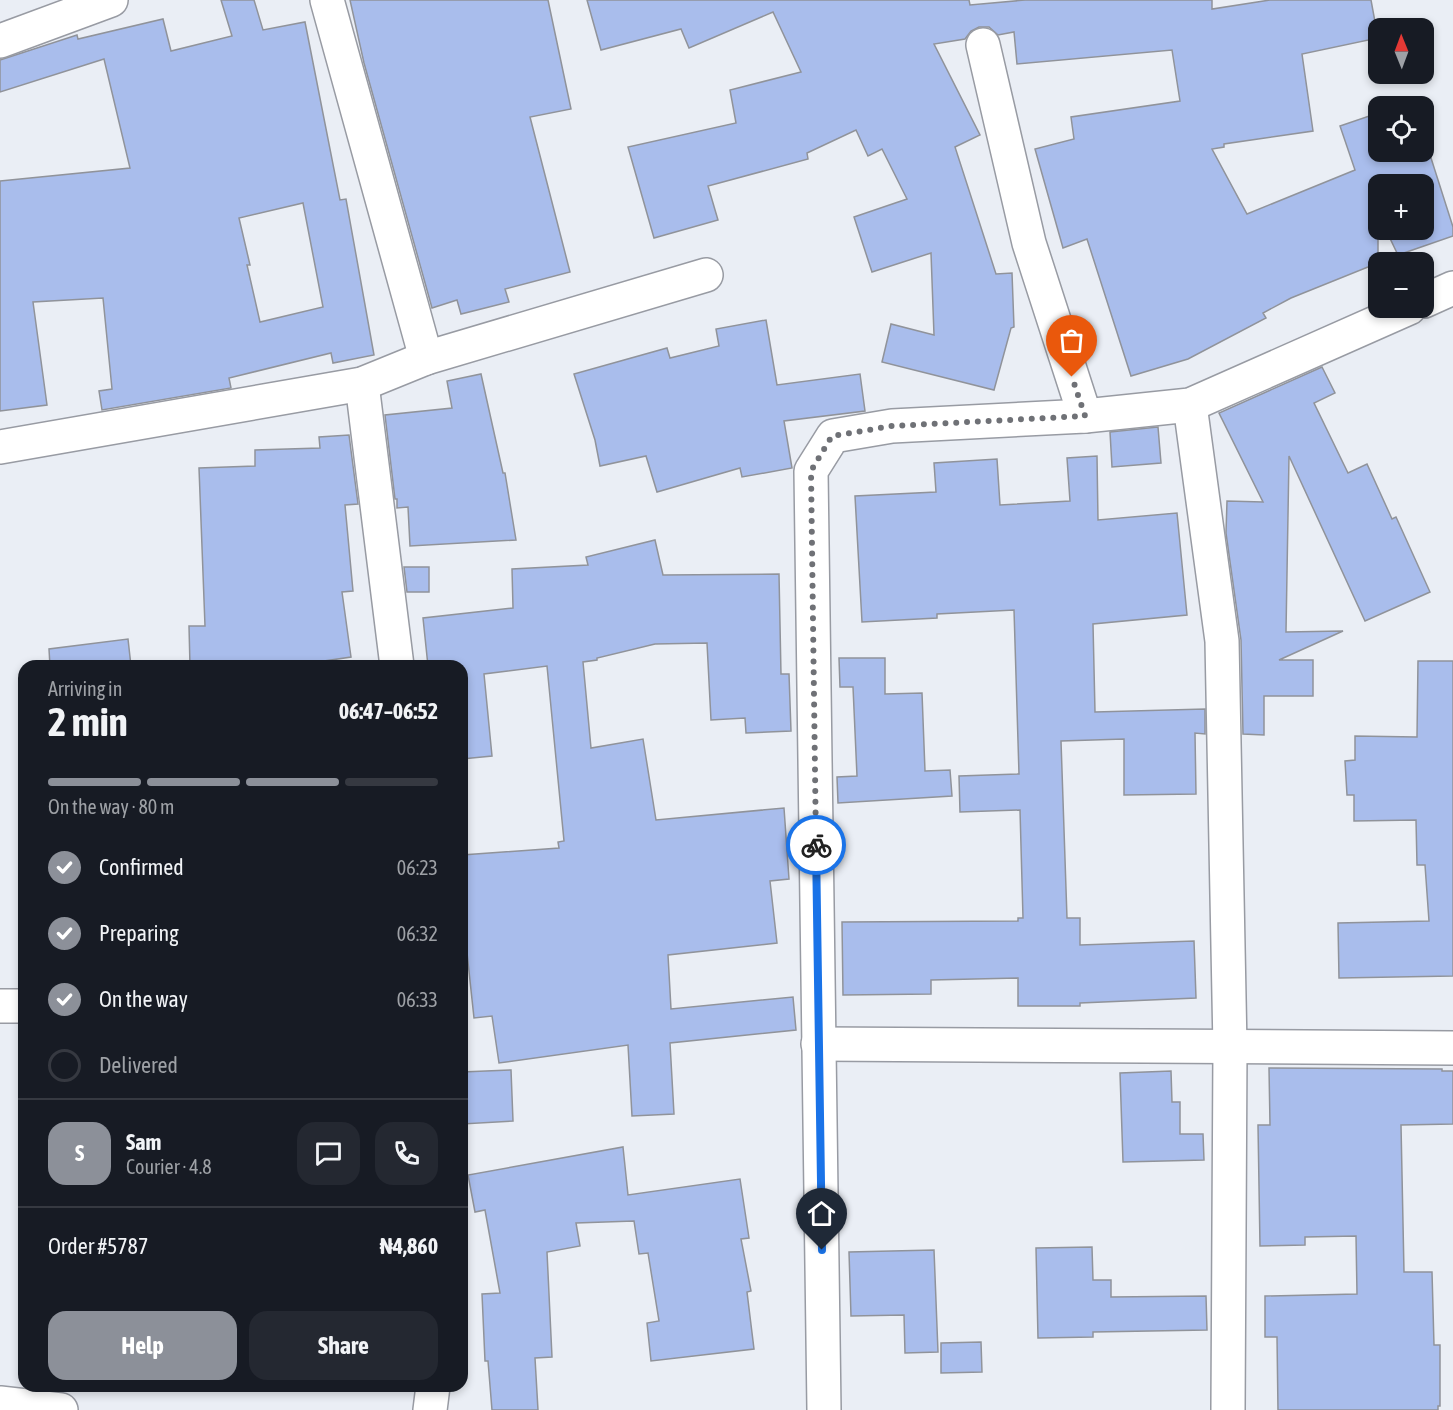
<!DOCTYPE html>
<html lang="en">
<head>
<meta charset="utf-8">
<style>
	:root { --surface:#171b24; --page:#242831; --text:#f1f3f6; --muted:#9ea1a6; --line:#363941; --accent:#8c9099 }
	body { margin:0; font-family:"Asap Condensed",sans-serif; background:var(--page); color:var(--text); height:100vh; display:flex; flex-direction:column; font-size:22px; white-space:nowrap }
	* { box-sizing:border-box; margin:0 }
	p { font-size:20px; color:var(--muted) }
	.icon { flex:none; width:33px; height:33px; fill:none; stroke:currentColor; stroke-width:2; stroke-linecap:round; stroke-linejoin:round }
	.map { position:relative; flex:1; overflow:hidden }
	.drawer { position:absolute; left:18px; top:660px; width:450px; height:732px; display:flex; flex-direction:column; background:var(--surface); border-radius:18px; box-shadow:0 3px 9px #0003 }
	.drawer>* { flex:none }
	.needle { width:39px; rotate:359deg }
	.controls { position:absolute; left:1368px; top:18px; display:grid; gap:12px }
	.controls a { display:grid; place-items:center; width:66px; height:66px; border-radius:12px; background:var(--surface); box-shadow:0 3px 9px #0003; font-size:30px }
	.pin { position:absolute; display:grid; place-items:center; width:51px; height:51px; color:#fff; margin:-62px -26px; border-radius:50% 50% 50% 0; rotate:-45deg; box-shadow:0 0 6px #0007 }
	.pin .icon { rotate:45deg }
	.courier { position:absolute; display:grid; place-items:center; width:60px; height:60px; margin:-30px; border:4px solid #1a73e8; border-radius:50%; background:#fff; color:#222; box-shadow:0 2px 8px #0007 }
	.summary em { font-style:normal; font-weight:700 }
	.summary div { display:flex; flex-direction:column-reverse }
	.summary { display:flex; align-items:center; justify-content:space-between; height:102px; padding:0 30px }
	h1 { font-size:39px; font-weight:700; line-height:45px }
	.bar { display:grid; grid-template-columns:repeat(4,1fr); gap:9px 6px; align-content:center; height:72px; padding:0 30px }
	.bar i { height:8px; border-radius:4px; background:var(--line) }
	.bar .active { background:var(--accent) }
	.bar p { grid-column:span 4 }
	.line { display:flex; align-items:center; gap:15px; padding:0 30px; border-top:2px solid var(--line) }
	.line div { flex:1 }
	.round { display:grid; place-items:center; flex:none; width:63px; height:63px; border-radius:18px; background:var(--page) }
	ol { padding:0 30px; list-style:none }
	li { display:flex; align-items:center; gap:18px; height:66px }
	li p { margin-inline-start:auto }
	li .icon { padding:6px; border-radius:50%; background:var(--accent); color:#fff; stroke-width:4 }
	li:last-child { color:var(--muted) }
	li i { width:33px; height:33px; border:3px solid var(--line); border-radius:50% }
	.cta { display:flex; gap:12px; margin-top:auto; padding:12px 30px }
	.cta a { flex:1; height:69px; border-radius:18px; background:var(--accent); color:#fff; font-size:24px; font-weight:700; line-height:69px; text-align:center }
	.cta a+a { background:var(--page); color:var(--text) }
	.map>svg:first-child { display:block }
	.building { fill:#a9bdec; stroke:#90939a; stroke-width:1.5; fill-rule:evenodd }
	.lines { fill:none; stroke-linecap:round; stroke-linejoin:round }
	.minor-casing { stroke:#989ba3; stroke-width:36 }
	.minor { stroke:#fff; stroke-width:33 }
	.done { stroke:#6f7176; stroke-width:6; stroke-dasharray:0 10.8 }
	.route { stroke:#1a73e8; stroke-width:8 }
</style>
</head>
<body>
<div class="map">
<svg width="1453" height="1410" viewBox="0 0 1453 1410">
	<rect width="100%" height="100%" fill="#eaeef5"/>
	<g class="building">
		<path d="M221,0h33l9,30 42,-8 35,178 6,-1 28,156 -41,8 -2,-10 -102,25 2,10 -129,22 -3,-19 13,-2 -9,-91 -70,4 14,103 -47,6v-230l130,-13 -26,-109 -104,33v-32l77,-25 1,4 85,-20 8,32 61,-15zM303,203l20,104 -63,15 -13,-57h3l-11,-47z"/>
		<path d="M350,0h198l23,109 -41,8 40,155 -65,17 4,13 -48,12 -4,-14 -25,8 -68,-245z"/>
		<path d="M587,0h382l1,5 55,-5h187v9l58,-9h101l7,38 -76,16 11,77 -89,13v3l-12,2 35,65 108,-44 -15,-44 38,-13v39h46v-16l29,91v9l-55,19 -12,-25h38v-46h-46v79l-87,35 -28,15 3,5 -78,41 -57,17 -44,-137 -24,9 -28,-99 39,-10 -3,-22 109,-16 -8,-51 -155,14 -3,-32 -16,3 -9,-8h-10l-8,4 -6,8 -31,5 46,91 -25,12 41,127 16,-1 2,54 -3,1 -17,62 -112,-28 9,-38 43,11 -3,-82 -59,19 -18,-55 53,-18 -25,-50 -14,7 -12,-26 -49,23 1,6 -100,27 10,34 -64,18 -26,-91 108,-24 -6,-33 71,-18 -28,-60 -84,36 -8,-19 -80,21z"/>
		<path d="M766,320l11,65 83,-11 5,37 -81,10 8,47 -50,9 -2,-9 -83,24 -11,-36 -46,10 -5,-26 -21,-66 93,-26 3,10 49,-12 -3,-17z"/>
		<path d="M1322,367l13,26 -21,10 34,70 19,-9 25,55 4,-2 34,75 -65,29 -76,-165 -3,176 57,-1 -64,29h34v36h-49v39l-21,-1 -2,-94 -15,-107 1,-32 36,1 -44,-89z"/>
		<path d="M481,374l22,99h2l11,67 -106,6 -2,-39 -11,1v-9h-2l-10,-84 67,-7 -5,-27z"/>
		<path d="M1158,427l3,36 -49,4 -2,-35z"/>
		<path d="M349,435l9,69 -13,1 8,86 -11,1 9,65 -61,9h-100l-1,-40h16l-6,-158 56,-2v-16l65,-2 -1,-11z"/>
		<path d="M1097,456l1,64 79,-7 10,102 -94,9 2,88 110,-3v25l-10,-1 1,61 -72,1v-56l-63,2 6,177h13v27l114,-4 2,57 -116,5v3h-62v-28l-87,2v14l-88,1 -1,-73 176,-1v-3h5l-3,-108 -60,2 -1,-36 60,-2 -5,-164 -77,4v4l-75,4 -7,-126 81,-4 -2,-29 63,-4 3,46 70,-4 -3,-43z"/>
		<path d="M655,540l8,35 116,-1 2,100h8l2,57 -45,2 -1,-15 -34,2 -4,-77 -52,1 -58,14v2l-14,2 8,86 52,-9 13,81 128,-12 5,71 -19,2 7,62 -109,12 3,54 122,-12 3,33 -126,13 4,71 -42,2 -4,-71 -129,18 -7,-47 -18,2 -12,-112v-51l97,-7 -1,-6 6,-1 -17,-175 -63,8 8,82 -30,3v-93h-34l-5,-48 90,-10 -1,-39 76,-4 -2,-8z"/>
		<path d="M404,567h25v25h-22z"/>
		<path d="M128,639l3,27h-81l-1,-17z"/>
		<path d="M839,658h46v36l37,-1 3,78 25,-1 2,26 -114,7 -1,-26 20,-1 -4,-89h-13z"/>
		<path d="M1418,661h35v315l-114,2 -1,-55 91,-2 -4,-56h-8l-1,-45 -62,1v-26h-7l-2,-34 10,-1v-24l62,1z"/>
		<path d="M1269,1068l173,1v2h11v53l-52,1 3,147h28l2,73h6v61h-2v4h-160l-1,-73h-12v-41l92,-2 -1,-58 -51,1v8l-45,1 -2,-121h12z"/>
		<path d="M511,1070l2,51 -51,3v-52z"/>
		<path d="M1171,1071l1,31h8v32h23l1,26 -81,2 -3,-89z"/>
		<path d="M623,1147l5,48 112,-16 9,59 -8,1 10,52 -4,1 7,57 -103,12 -4,-38 12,-2 -11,-68 -9,1 -5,-33 -58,2 4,23 -33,6 5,105 -17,1 3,52h-46l-4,-49h-3l-3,-67 18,-1 -15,-83 -10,2 -7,-37z"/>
		<path d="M1092,1247l1,33h18v17l95,-1 1,34 -114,2v5l-55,1 -2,-90z"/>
		<path d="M934,1250l4,102 -33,1 -1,-38 -53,1 -2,-64z"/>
		<path d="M981,1342l1,30 -41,1v-30z"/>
	</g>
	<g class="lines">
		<g class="minor-casing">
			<g id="minor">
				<path d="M327,0l99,358"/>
				<path d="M0,41l111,-41"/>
				<path d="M983,45l46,198 56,173"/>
				<path d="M1424,301l29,-13"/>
				<path d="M362,384l35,282"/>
				<path d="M1190,405l32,236 8,407 -2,362"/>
				<path d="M0,447l362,-63 64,-26 280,-83"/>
				<path d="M0,1006h24"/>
				<path d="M818,1044l635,4"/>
				<path d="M0,1403l61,7"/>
				<path d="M430,1410l3,-24"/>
				<path d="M824,1410l-13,-939 22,-35 59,-10 193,-10 105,-11 219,-97"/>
			</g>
		</g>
		<use href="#minor" class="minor"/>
	</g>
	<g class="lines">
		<path class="done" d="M816,845l-5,-374 21,-35 60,-10 193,-10 -13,-39"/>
		<path class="route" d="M816,845l6,405"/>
	</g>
</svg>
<div class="controls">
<a><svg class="needle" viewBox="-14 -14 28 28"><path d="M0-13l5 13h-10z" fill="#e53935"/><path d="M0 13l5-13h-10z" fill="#9ea1a6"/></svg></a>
<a><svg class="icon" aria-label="locate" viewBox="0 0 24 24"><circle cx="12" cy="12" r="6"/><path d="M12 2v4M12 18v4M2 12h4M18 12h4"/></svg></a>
<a>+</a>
<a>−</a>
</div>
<div class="pin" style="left:1072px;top:377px;background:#ea580c"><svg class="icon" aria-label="bag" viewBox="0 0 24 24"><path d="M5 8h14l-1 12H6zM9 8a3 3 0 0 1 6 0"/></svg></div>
<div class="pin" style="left:822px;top:1250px;background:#1f2937"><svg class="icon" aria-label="home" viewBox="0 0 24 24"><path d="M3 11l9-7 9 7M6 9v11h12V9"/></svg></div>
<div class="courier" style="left:816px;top:845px"><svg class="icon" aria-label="bike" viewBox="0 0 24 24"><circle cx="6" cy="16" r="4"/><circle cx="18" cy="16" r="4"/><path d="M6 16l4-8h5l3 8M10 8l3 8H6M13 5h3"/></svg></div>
<section class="drawer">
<div class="summary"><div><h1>2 min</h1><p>Arriving in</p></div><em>06:47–06:52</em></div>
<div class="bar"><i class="active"></i><i class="active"></i><i class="active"></i><i></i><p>On the way · 80 m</p></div>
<ol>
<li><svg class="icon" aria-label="check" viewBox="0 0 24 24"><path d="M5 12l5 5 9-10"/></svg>Confirmed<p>06:23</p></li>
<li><svg class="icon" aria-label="check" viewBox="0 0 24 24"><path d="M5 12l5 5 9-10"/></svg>Preparing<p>06:32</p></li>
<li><svg class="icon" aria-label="check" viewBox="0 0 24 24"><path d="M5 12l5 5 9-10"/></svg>On the way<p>06:33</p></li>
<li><i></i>Delivered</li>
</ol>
<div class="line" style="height:108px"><b class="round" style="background:var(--accent);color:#fff">S</b><div><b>Sam</b><p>Courier · 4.8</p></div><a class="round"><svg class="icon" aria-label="chat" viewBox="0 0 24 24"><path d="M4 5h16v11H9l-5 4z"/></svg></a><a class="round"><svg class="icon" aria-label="phone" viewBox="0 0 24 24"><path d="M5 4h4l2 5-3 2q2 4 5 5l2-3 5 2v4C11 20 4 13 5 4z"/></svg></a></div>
<div class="line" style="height:78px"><div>Order #5787</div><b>₦4,860</b></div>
<div class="cta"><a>Help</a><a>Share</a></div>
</section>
</div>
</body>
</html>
